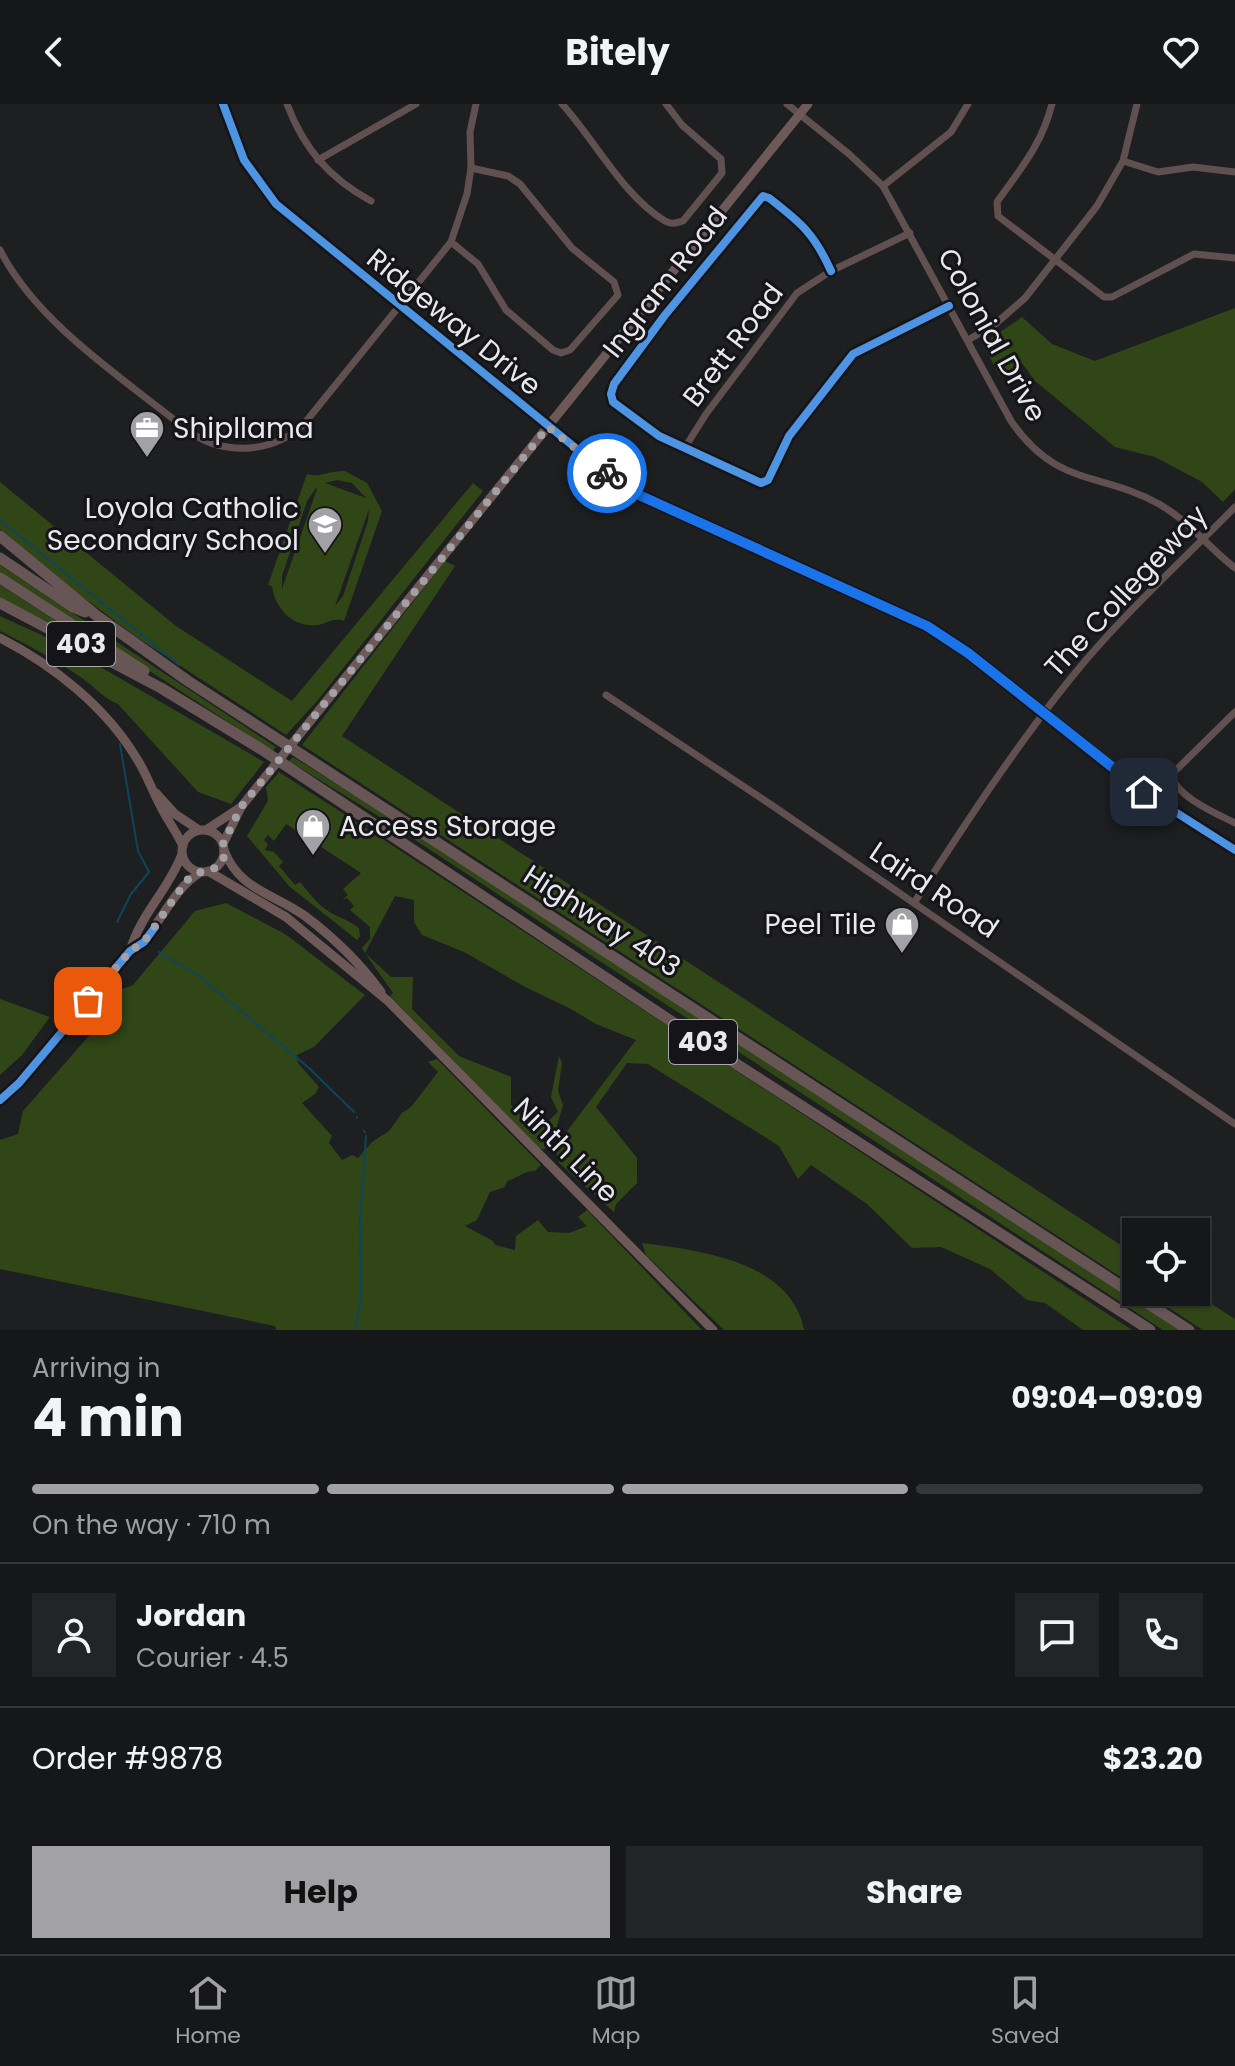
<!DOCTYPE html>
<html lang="en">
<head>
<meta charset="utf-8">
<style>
	:root { --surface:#161719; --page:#232426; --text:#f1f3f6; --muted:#9e9fa2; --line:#353638; --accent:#a2a2a6 }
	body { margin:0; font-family:Poppins,sans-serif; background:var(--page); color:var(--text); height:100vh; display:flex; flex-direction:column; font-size:30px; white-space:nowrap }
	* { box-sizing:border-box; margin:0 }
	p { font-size:26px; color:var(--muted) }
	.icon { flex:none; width:44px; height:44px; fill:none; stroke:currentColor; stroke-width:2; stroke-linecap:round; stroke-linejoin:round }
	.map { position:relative; height:1226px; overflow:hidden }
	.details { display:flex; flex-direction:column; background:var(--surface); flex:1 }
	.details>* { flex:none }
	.buttons { position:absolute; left:1122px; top:1114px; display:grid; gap:16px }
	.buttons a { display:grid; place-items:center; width:88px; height:88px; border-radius:0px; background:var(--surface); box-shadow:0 2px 6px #0004,0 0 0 2px var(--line); font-size:40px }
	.pin { position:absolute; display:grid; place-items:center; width:68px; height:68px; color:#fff; margin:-34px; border-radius:16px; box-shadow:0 4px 12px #0006 }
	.courier { position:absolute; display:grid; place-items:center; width:80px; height:80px; margin:-40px; border:6px solid #1a73e8; border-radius:50%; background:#fff; color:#222; box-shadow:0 2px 10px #0007 }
	.overview em { font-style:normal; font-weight:700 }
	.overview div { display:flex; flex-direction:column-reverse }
	.overview { display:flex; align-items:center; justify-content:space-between; height:136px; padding:0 32px }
	h1 { font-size:52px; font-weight:700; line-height:60px }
	.bar { display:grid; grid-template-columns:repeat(4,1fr); gap:12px 8px; align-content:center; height:96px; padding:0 32px }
	.bar i { height:10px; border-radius:6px; background:var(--line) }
	.bar .selected { background:var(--accent) }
	.bar p { grid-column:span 4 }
	.line { display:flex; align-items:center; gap:20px; padding:0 32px; border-top:2px solid var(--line) }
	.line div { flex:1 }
	.round { display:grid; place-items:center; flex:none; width:84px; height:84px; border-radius:0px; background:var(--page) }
	.button { display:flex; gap:16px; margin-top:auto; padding:16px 32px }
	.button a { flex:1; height:92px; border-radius:0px; background:var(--accent); color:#111; font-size:32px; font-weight:700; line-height:92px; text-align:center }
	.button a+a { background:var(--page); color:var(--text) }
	header { display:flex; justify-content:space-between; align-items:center; height:104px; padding:0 32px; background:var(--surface); font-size:36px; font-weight:700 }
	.dock { display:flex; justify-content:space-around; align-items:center; height:112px; border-top:2px solid var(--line); background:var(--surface); font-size:22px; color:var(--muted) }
	.dock a { display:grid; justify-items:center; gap:4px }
	.dock .selected { color:var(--accent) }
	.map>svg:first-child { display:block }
	.green { fill:#314617; fill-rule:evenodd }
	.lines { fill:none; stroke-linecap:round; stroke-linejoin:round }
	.stream { stroke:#0d455b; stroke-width:2 }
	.minor { stroke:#615050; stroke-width:7 }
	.major { stroke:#6e5959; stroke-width:9 }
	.highway { stroke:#685657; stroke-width:11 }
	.cycleway-casing { stroke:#141419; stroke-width:13 }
	.cycleway { stroke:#4d94e3; stroke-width:8 }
	.done { stroke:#a2a2a6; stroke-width:8; stroke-dasharray:0 14.4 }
	.route { stroke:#1a73e8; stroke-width:10 }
	.labels { text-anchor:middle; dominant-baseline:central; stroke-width:6; stroke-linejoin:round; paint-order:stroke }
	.shield { fill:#141419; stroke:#a9a9ad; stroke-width:2 }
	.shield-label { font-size:26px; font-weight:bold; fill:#e9e9ed }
	.street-label { font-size:28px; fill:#e9e9ed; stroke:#141419 }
	.poi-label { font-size:28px; fill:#e9e9ed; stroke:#141419; text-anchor:start }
</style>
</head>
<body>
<header><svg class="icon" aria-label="back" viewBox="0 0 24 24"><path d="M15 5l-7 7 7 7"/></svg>Bitely<svg class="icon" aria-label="heart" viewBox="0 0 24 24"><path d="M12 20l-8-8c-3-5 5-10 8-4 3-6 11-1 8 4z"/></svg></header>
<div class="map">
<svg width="1235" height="1226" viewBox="0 0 1235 1226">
	<rect width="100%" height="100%" fill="#1e1f21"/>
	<g class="green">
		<path d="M1235,204v181l-12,13 -21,-20 -47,-25 -40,-10 -80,-66 -12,-17 -24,11 -16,-31 39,-27 30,27 43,17z"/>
		<path d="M345,367l22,12 15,28 -38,110c-11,-4 -16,2 -26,4 -25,3 -43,-16 -46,-39l-4,-1 39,-111c12,4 24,-4 38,-3zM337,376l15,3 14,15 -41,-15zM316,384l1,1 -35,100v-13l25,-75zM369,405l-1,12 -25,75 -8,10z"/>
		<path d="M0,378l176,144 116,75 181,-218 10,8 -165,209 -32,35 -148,-97 -70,-52 -68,-57z"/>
		<path d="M445,457l10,5 -113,170 794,519v32l-834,-542z"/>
		<path d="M0,461l276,182 -3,4 -273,-177z"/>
		<path d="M0,481l75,48 -1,2 -74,-37z"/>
		<path d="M0,512l61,28 203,118 -33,42 -33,-12 -80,-88c-15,-6 -23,-17 -36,-26 -26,-18 -54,-33 -82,-47z"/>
		<path d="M293,653l100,62 788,511h-18l-780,-511 -94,-58z"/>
		<path d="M279,668l99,64 754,494h-49l-38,-27 -18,-3 -37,-31 -49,-22 -29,1 -45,-44 -56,-39 -13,14 -19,-33 -131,-82 -21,-1 -31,44 41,51v25l-21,21 -2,8 -55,-49 -4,-16 81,-107 -40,-16 -27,-16 -42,-20 -63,-36 -42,-17 -8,-13v-22l-19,-4 -30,57 26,24h22l-1,32 47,47 52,21v28l24,28 23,-21 -7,-15 8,-41 3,7 -4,28 5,14 -11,38 -9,7 -6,-4 -147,-150 3,-3 -28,-40 -3,-5 8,-9v-12l-20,-17 4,-4 -7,-8 -5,2 6,-5 -5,-6 18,-16 -75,-49 -12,17 -6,-6 -4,5 4,4 -3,6 9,2 9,10 -4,4 16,19 5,-3c10,12 20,26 35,33 9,4 16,7 24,13l1,8 -3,4 -68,-54 -42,-50 21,-35 -2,-14z"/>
		<path d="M226,799l59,31 80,61 -51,52 -17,8 1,8 21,24 -4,7 -13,9 30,33 -3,7 13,17 10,-5 6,3 14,-16 17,-11 13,-18 9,-6 27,-35 -10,-10 9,-3 104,106 -6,6c-12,0 -17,7 -28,10l-2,6 -15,5 -13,28 -12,6 28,15 2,4 20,5 1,-14 22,-16 10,12 21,1 18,-7 -9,-9 9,-7 115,120h-426l-1,-4 -275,-57v-129l18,-6 5,-23 79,-90 15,-30 16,-6 62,-74z"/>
		<path d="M0,895l50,18 -28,38 -22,20z"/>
		<path d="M642,1139c56,7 149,18 162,87h-80l-78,-75z"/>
		<path d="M1144,1188h49l42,27v11h-32z"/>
	</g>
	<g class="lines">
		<g class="stream">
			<path d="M0,416l179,145"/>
			<path d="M117,818l14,-28 18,-22 -11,-21 -18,-107"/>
			<path d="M159,848l39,23 111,93 45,44"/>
			<path d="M357,1013v1"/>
			<path d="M364,1027l1,1"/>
			<path d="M355,1226l6,-31 -1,-79 6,-84"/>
		</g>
		<g class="minor">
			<path d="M223,0l21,56 32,44 334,272 29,19 288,131 41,27 168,134 99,63"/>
			<path d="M287,0c17,45 42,74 84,97"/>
			<path d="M562,0c32,35 62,93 103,117 7,4 11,2 18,0l39,-48 -1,-14 -39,-34 -16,-21"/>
			<path d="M787,0l62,50 34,32 128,235c46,67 89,50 148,83 30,17 50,44 76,64"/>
			<path d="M1052,0c-11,42 -31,64 -55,98l1,14 106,81h8l82,-43 41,4"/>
			<path d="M318,56l98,-56"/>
			<path d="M1123,57l35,11 35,-5 42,5"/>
			<path d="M883,82l68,-54 17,-28"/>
			<path d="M451,138l27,22 28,46 47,40 8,3 9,-3 48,-55 -4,-13 -42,-34 -52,-64 -12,-8 -37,-8"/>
			<path d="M0,146c37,74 127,131 191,183 36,23 82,20 113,-9l147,-182 16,-48 4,-26 -1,-36 6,-28"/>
			<path d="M831,167c-17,-38 -30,-48 -62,-73l-6,-2 -98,119 -51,69 -3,10 2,8 46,34 102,47 7,-3 21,-44 64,-82 96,-48"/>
			<path d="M968,236l26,-15 31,-27 72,-92 26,-45 14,-57"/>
			<path d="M684,345l22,-35 91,-121 34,-22 79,-38"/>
			<path d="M606,591l167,111 462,318"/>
			<path d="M1235,608l-63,62c1,21 45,40 63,49"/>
			<path d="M914,799c50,-77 99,-153 157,-225 49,-61 109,-115 164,-171"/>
		</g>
		<g class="major">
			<path d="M0,534c53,27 106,69 137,121 9,14 14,29 22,44 7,15 17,28 24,43"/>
			<path d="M156,689l19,21 24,16"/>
			<circle cx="203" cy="747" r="21"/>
			<path d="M206,726l35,-23"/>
			<path d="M223,740l18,-37 567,-703"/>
			<path d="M224,746c15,40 49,43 81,66 28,21 55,47 76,76"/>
			<path d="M208,767l78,46 102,84 325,329"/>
			<path d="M130,847c11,-38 38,-60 52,-97"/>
			<path d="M0,996l19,-17 111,-132c31,-21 39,-60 71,-79"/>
		</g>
		<g class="highway">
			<path d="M0,432l97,80 91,65 1001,649"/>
			<path d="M0,454l73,49 12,5"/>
			<path d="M0,474l144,93"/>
			<path d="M0,499l161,85 100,61 449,298 440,283"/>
		</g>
		<g class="cycleway-casing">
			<g id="cycleway">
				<path d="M223,0l21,56 32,44 334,272 29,19 288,131 41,27 168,134 99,63"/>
				<path d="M831,167c-17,-38 -30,-48 -62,-73l-6,-2 -98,119 -51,69 -3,10 2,8 46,34 102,47 7,-3 21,-44 64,-82 96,-48"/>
				<path d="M0,996l19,-17 111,-132 14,-9 11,-15"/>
			</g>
		</g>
		<use href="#cycleway" class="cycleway"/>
	</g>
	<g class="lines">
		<path class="done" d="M88,897l42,-50 14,-9 43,-62 14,-8 14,-4 5,-5 4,-6 -1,-13 18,-37 307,-380 59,46"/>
		<path class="route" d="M607,369l32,22 288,131 41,27 176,139"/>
	</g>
	<defs>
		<g id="office-pin" transform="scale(1.8)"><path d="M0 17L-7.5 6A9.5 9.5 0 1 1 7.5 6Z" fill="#a2a2a6" stroke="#141419"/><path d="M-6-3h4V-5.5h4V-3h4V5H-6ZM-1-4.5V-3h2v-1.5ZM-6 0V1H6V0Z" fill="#fff"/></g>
		<g id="school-pin" transform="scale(1.8)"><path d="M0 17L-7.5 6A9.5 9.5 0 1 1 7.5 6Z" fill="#a2a2a6" stroke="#141419"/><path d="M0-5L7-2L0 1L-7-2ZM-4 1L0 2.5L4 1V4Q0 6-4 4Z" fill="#fff"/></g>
		<g id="shop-pin" transform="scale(1.8)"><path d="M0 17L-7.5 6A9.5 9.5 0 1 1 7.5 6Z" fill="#a2a2a6" stroke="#141419"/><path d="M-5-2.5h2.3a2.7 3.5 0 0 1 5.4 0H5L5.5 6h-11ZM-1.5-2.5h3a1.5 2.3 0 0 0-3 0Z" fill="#fff"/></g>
	</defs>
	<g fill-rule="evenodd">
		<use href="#office-pin" x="147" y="324"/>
		<use href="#school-pin" x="325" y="420"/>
		<use href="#shop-pin" x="313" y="722"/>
		<use href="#shop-pin" x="902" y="820"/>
	</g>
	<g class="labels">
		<g class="shield">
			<rect x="47" y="518" width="68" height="44" rx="6"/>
			<rect x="669" y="916" width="68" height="44" rx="6"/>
		</g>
		<g class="shield-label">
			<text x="81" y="540">403</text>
			<text x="703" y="938">403</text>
		</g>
		<g class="street-label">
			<text transform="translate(665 178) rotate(-52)">Ingram Road</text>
			<text transform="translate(454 218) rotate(39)">Ridgeway Drive</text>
			<text transform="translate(992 231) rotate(61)">Colonial Drive</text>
			<text transform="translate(733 241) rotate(-53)">Brett Road</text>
			<text transform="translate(1126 487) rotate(-47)">The Collegeway</text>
			<text transform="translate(934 786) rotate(34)">Laird Road</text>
			<text transform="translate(602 817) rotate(33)">Highway 403</text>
			<text transform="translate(566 1046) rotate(45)">Ninth Line</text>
		</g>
		<g class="poi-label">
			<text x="173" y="324">Shipllama</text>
			<text x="299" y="404" text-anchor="end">Loyola Catholic<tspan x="299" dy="32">Secondary School</tspan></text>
			<text x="339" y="722">Access Storage</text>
			<text x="876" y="820" text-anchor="end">Peel Tile</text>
		</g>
	</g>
</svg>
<div class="buttons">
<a><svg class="icon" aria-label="locate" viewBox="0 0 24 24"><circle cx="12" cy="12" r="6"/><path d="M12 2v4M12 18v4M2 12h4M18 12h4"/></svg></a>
</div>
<div class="pin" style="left:88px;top:897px;background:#ea580c"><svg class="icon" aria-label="bag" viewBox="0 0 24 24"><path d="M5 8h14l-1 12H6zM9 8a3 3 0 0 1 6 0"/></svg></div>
<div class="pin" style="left:1144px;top:688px;background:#1f2937"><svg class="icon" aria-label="home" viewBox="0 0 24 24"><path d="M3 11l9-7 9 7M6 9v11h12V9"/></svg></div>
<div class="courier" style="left:607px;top:369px"><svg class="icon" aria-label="bike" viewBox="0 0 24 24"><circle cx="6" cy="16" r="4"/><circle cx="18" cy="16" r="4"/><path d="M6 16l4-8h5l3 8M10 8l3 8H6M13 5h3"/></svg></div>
</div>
<section class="details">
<div class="overview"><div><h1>4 min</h1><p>Arriving in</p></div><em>09:04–09:09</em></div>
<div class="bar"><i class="selected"></i><i class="selected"></i><i class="selected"></i><i></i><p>On the way · 710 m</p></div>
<div class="line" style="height:144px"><a class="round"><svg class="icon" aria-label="person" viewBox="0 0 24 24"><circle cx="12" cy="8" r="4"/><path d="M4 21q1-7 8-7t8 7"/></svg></a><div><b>Jordan</b><p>Courier · 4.5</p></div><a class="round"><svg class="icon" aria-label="chat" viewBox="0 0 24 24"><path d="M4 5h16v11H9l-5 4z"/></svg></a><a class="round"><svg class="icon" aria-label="phone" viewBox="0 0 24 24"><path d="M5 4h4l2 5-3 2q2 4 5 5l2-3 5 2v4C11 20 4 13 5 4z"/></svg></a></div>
<div class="line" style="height:104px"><div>Order #9878</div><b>$23.20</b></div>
<div class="button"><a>Help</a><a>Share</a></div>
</section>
<nav class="dock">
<a class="selected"><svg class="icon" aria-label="home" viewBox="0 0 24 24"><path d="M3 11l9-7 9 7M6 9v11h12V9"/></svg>Home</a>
<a><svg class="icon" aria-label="map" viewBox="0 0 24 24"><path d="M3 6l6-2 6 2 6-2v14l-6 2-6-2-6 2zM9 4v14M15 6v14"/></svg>Map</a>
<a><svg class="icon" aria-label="saved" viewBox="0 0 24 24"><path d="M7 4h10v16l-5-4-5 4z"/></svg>Saved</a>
</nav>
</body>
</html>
